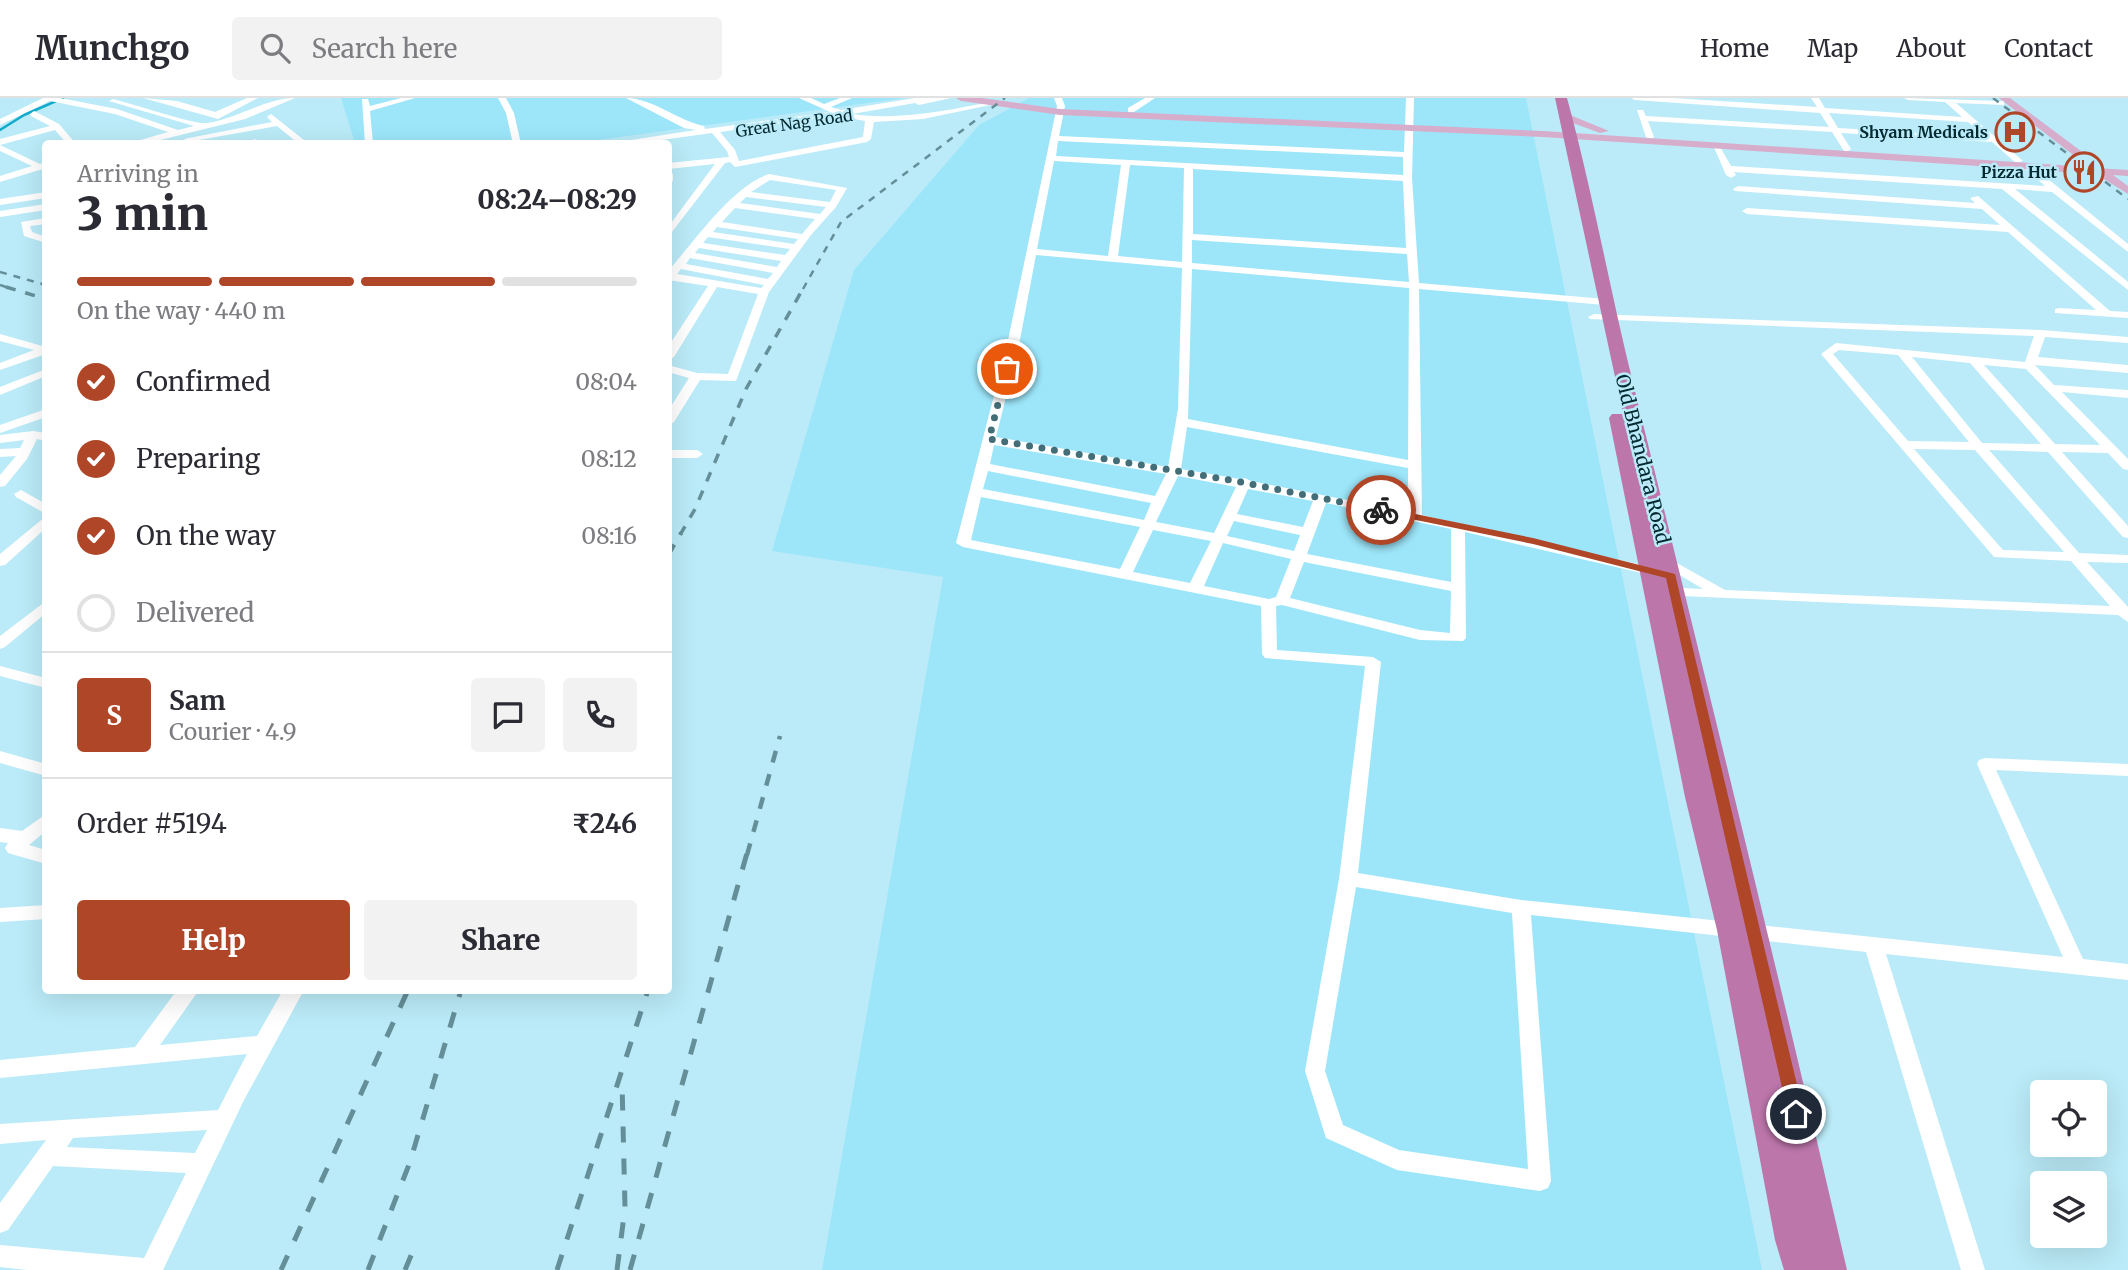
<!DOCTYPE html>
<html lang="en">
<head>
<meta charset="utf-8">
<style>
	:root { --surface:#fff; --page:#f2f2f3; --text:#2b2b33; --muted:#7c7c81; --line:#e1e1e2; --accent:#ae4627 }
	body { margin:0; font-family:Merriweather,serif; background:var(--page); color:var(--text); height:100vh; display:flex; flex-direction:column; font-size:26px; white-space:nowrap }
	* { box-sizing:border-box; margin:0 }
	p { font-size:23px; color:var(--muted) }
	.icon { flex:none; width:38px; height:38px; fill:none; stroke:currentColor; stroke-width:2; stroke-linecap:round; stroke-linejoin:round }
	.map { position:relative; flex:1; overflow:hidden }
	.details { position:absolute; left:42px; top:42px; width:630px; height:854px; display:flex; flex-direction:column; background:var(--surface); border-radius:7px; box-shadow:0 7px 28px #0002 }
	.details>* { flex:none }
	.tools { position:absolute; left:2030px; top:982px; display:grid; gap:14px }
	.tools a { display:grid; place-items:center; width:77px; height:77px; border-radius:7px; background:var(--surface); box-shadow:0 7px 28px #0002; font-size:35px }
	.pin { position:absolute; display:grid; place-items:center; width:60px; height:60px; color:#fff; margin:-30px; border:4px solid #fff; border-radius:50%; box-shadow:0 2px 7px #0007 }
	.courier { position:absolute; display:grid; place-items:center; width:70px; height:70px; margin:-35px; border:5px solid #ae4627; border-radius:50%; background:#fff; color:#222; box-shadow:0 2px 9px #0007 }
	.headline em { font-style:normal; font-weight:800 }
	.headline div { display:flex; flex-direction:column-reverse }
	.headline { display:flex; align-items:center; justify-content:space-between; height:119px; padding:0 35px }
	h1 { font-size:46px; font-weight:800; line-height:52px }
	.bar { display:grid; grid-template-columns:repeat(4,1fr); gap:10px 7px; align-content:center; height:84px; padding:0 35px }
	.bar i { height:9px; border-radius:5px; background:var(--line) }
	.bar .current { background:var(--accent) }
	.bar p { grid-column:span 4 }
	.line { display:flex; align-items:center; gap:18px; padding:0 35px; border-top:2px solid var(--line) }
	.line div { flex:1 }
	.round { display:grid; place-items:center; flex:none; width:74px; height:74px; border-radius:7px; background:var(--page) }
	ol { padding:0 35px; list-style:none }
	li { display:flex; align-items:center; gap:21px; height:77px }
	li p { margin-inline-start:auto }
	li .icon { padding:7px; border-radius:50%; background:var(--accent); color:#fff; stroke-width:4 }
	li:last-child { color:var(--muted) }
	li i { width:38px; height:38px; border:4px solid var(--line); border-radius:50% }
	.button { display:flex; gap:14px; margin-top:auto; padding:14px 35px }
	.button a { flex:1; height:80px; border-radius:7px; background:var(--accent); color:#fff; font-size:28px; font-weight:800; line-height:80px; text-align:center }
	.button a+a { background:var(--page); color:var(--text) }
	header { display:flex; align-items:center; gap:42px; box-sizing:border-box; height:98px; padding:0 35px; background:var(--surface); border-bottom:2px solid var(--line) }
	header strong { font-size:33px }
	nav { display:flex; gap:38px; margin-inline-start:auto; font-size:24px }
	.search { width:490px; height:63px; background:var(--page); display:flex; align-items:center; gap:18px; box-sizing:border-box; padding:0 24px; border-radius:7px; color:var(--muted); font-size:26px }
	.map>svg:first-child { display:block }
	.built { fill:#9de6fa }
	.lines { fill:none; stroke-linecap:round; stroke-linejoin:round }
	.stream { stroke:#11abca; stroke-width:2.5 }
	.minor { fill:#fff; fill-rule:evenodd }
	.major { fill:#d7adcc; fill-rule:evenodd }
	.highway { fill:#bc76aa; fill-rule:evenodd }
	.rail-far3 { stroke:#648f99; stroke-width:2.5; stroke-dasharray:7 7; stroke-linecap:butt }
	.rail-far2 { stroke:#648f99; stroke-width:3.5; stroke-dasharray:10 10; stroke-linecap:butt }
	.rail-far1 { stroke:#648f99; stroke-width:4.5; stroke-dasharray:12 12; stroke-linecap:butt }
	.rail { stroke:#648f99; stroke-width:5; stroke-dasharray:16 16; stroke-linecap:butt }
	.route { fill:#ae4627 }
	.done { stroke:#436d77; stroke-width:7; stroke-dasharray:0 12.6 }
	.labels { text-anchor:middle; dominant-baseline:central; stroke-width:5; stroke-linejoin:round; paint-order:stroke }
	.far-street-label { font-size:16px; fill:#032931; stroke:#bbebf8 }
	.far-poi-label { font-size:16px; font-weight:bold; fill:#032931; stroke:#bbebf8; text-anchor:end }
	.street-label { font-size:19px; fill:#032931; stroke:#bbebf8 }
</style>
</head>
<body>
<header>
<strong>Munchgo</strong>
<div class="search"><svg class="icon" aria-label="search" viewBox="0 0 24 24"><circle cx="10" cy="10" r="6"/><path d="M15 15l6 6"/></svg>Search here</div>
<nav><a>Home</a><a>Map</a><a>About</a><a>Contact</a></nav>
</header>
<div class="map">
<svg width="2128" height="1172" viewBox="0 0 2128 1172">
	<rect width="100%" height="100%" fill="#bbebf8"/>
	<g class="built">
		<path d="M341,0h563l-335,46 -214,-1z"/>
		<path d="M1029,0h497l236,1172h-940l121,-693 -171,-26 82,-281 125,-145z"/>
	</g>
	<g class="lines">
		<path class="stream" d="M0,32l24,-15 39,-17"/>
		<g class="minor">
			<path d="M43,0h17l57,11 61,21 16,-4 -85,-25 4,-2c18,4 81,26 94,24 30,-4 58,-25 88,-25l-50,21 -101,25h-17l41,-12 -53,-18 -65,-13 -50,24v-6z"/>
			<path d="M143,0l34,3 38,11 32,-14h11l-40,21z"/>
			<path d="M401,0h14l-45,13 3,33h-8l-3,-45h6l2,7z"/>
			<path d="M498,0h8l8,15 7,31h-8l-7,-31z"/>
			<path d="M626,0c27,0 52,23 78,28l1,3 125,-17 -31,-14h12l13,6 16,-6h12l-21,9 10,3 74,-12h36l-32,7 -4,-2 -63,11c48,7 96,-4 144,-13l4,2 -77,16 -49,3 -3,17 -4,3 -132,25 -5,-5 -5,1 -57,74v-10l47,-63 -47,5v-6l61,-6 -2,-6 -15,-18 -80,11h-27l91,-14 -12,-2zM839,18l26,5 -2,16 -124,24 -4,-11 -15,-18z"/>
			<path d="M1054,0h8l3,8 -6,30 345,16 2,-54h8l-2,80 7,105 186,16 5,3 -5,3 -186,-16 3,226 242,55 2,3 -2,3 -5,1 -194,-45 1,106 -3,3 -43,-1 -138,-35 -6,1 1,44 96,7 8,5 -23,211 163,27 542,57 -86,-193 2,-4 6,-2 143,6v12l-132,-6 87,189 45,5v16l-242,-26 99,316h-24l-95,-318 -335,-37 20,266 -3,7 -8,3 -143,-21 -71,-32 -21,-67 34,-192 26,-213 -100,-8 -3,-4 -1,-48 -298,-59 -7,-4 51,-198 50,-239zM1058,43l345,16v18l-347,-19zM1054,63l67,4 -13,91 -71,-7zM1130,67l54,3 -2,94 -64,-6zM1193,71l210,12 3,67 -213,-14zM1192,142l215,14 2,28 -217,-19zM1036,157l146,13 -4,141 -10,58 -172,-30 23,-92zM1192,171l217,19 -1,172 -220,-41zM1187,329l221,41v44l-157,-31 -6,-3 -5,1 -59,-10zM994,347l172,29 -11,22 -165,-32zM988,373l163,32 -7,17 -161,-31zM1178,378l58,11 -22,46 -58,-11zM1248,391l65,12 -10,26 -66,-13zM981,399l159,30 -20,42 -149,-29zM1326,405l125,26v53l-144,-28zM1234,423l66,14 -6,16 -67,-15zM1153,432l58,11 -21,42 -57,-11zM1223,445l68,16 -15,38 -7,2 -65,-13zM1304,464l147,29 -1,42 -30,-3 -130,-32zM1356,789l156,26 16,256 -129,-19 -56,-25 -18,-54z"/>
			<path d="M1145,0h10l-21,14h-6v-4z"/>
			<path d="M1631,0h42l144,9 -6,-9h8l6,10 137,9 -17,-15 -37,-2 -4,-2 97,3h3v4l-48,-2 67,58 -7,2 -24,-21 -151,-9 10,16 -4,3 -3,-1 -12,-19 -184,-11 6,16 -4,3 -4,-3 -9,-27h6l3,6 183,11 -9,-14 -185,-13zM1829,15l139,9 17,15 -147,-9z"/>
			<path d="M34,13l25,13 17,20h-9l-12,-14 -55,15v-6l50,-13 -19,-10 -1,-2z"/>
			<path d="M271,16l38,30h-10l-22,-18 -89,16 -4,-3 88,-17 -5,-5z"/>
			<path d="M256,41l3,5h-15l1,-2z"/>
			<path d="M0,47l40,19 6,-2v6l-46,14v-6l32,-10 -32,-15z"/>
			<path d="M1713,47h6l12,21 314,20 -21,-18 8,-2 96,78v8l-76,-60 -37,-3 113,93v8l-126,-101 -268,-17 2,3 -5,3 -5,-3z"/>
			<path d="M2077,63l21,4 -5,3 -19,-2v-4z"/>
			<path d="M668,73l5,3v7l-5,3z"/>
			<path d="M769,76l78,14 -11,19 -25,28 -42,57 -33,89 -36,-1 -26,42 -6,4v-15l21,-33 -21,-6v-7l29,8 31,1 30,-80 -41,-7 -43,70 -6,3v-13l40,-61 -40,-6v-9c27,-30 63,-84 101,-97zM770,82l66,10 -6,12 -79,-10zM746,99l80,10 -6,7 -80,-11zM735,110l80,11 -13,15 -80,-12zM717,129l81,12 -4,5 -81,-12zM708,139l82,12 -5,6 -82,-12zM699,150l82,13 -4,6 -82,-14zM690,160l83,15 -5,6 -82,-15zM681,171l83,16 -3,3 -84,-14z"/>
			<path d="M1738,88l237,17 -5,-5 8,-2 132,115 18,1v6l-73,-5v-4l4,-1 37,2 -88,-78 -261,-18 -5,-3 5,-3 253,17 -18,-16 -247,-18 -2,-2z"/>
			<path d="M46,94v6l-46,7v-6z"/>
			<path d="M46,106v6l-46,7v-6z"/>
			<path d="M46,120v6l-16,2 2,6 14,5v6l-22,-7 -3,-14z"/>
			<path d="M1594,216l447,16 87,7v6l-83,-6 -7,20 90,8v8l-93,-8 19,20 74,5v8l-66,-6 66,67v11l-5,-1 -15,-16 -46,-1 66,74v12l-5,-1 -75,-85 -59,-2 90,103 49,2v8l-41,-1 41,45v15l-10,-7 -460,-20 -2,-3 7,-5 40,2 -40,-24 -2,-3 7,-4 57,32 385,16 -39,-45 -77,-4 -173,-203 15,-11 189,19 9,-26 -444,-17 -2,-2zM1839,252l59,5 71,87 -61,-1 -75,-87zM1912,259l58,6 71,81 -59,-1zM1984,267l42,4 74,76 -45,-1zM1914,351l61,1 89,102 -61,-2z"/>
			<path d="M0,236l46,13v7l-46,16v-7l34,-13 -34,-9z"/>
			<path d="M46,271v7l-46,19v-8z"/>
			<path d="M46,311v8l-46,16v-8z"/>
			<path d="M33,333l13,2v8l-9,-2 -10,20 -22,27 -5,1v-12l16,-19 -16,1v-8l20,-1 4,-8 -24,3v-8z"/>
			<path d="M668,352h29l6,4 -6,4h-29z"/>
			<path d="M21,392l25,14v10l-30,-17 -2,-3z"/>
			<path d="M46,418v12l-41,37 -5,1v-12z"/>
			<path d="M46,503v12l-41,34 -5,2v-13z"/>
			<path d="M0,568l46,12v10l-46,-12z"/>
			<path d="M0,653l46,13v12l-46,-13z"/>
			<path d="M46,716v17l-17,14 17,5v14l-38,-11 -3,-5 3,-5 -8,-1v-14l22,3z"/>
			<path d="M46,807v14l-46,3v-14z"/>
			<path d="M177,892h22l-39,55 97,-9 26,-46h21l-60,110 -81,170h-136l-27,-3v-22l144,13 42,-85 -133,-7 -45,64 -8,3v-30l46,-63 -46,4v-20l218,-14 29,-56 -247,24v-18l135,-13zM207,1032l-12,23 -128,-6 6,-9z"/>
		</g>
		<g class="major">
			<path d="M956,0h26l78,11 483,22 546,36 -90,-69h11l87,65 -1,5 32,2v6l-15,-1 15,11v8l-32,-20 -553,-37 -483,-22 -99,-14z"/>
			<path d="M1562,17h8l39,16 -9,2 -38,-14z"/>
		</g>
		<path class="highway" d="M1555,0h12c26,95 43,193 67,289 72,294 145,588 213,883h-63l-9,-30 -58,-310 -32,-133 -76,-379 3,-4h11z"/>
		<g class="rail-far3">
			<path d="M1993,0l135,101"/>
			<path d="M0,174l46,13"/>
			<path d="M0,187l12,4"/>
			<path d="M803,191l38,-67 164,-124"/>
		</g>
		<g class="rail-far2">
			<path d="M6,189l40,12"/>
			<path d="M680,437l15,-26 51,-120 58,-102"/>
		</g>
		<g class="rail-far1">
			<path d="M668,457l13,-22"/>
			<path d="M747,757l33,-119"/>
		</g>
		<g class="rail">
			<path d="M668,774v38"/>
			<path d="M281,1172l127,-280"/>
			<path d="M368,1172l42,-108 51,-172"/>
			<path d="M405,1172l12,-29"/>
			<path d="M557,1172l91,-280"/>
			<path d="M617,1172l8,-62 -3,-126"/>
			<path d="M630,1172l117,-417"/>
		</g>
	</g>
	<path class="route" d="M1381,409l152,31 142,36 129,540 -3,5 -5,2 -6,-2 -2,-5 -122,-536 -133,-34 -156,-32v-4z"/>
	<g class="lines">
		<path class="done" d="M1007,271l-18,70 246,42 146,29"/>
	</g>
	<defs>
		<g id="hospital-ring" transform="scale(2.0125)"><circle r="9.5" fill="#bbebf8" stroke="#ae4627" stroke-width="1.5"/><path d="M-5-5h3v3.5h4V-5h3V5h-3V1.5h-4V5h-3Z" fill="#ae4627"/></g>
		<g id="restaurant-ring" transform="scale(2.0125)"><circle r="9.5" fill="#bbebf8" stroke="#ae4627" stroke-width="1.5"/><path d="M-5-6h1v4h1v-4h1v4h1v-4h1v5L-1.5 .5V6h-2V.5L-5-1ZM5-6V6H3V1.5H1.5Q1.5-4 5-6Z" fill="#ae4627"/></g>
	</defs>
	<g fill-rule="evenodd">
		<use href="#hospital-ring" x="2015" y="34"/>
		<use href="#restaurant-ring" x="2084" y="74"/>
	</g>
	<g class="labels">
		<g class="far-street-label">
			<text transform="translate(794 25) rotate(-8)">Great Nag Road</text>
		</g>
		<g class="far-poi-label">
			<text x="1988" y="34">Shyam Medicals</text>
			<text x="2057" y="74">Pizza Hut</text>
		</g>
		<g class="street-label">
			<text transform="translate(1643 361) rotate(76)">Old Bhandara Road</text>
		</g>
	</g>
</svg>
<div class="tools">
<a><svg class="icon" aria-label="locate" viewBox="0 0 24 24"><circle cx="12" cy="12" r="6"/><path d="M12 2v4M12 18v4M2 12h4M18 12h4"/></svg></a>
<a><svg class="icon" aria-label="layers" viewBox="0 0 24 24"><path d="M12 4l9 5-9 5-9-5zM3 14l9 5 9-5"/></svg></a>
</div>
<div class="pin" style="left:1007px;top:271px;background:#ea580c"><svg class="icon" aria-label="bag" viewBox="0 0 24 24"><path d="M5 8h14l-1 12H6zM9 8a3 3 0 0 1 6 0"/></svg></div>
<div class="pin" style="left:1796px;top:1016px;background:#1f2937"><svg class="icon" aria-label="home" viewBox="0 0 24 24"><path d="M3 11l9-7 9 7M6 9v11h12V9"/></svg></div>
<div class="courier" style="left:1381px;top:412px"><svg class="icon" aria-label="bike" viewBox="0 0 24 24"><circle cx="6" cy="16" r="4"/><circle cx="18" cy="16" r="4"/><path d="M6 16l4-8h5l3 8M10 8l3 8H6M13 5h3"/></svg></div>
<section class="details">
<div class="headline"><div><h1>3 min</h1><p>Arriving in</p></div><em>08:24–08:29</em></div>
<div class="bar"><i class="current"></i><i class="current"></i><i class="current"></i><i></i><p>On the way · 440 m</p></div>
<ol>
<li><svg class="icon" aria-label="check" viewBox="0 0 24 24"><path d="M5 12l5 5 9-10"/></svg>Confirmed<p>08:04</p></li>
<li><svg class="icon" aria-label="check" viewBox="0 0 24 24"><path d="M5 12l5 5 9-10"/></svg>Preparing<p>08:12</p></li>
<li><svg class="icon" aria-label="check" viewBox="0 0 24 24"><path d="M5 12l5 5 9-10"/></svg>On the way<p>08:16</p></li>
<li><i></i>Delivered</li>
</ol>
<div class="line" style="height:126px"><b class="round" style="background:var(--accent);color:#fff">S</b><div><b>Sam</b><p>Courier · 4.9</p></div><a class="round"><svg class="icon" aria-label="chat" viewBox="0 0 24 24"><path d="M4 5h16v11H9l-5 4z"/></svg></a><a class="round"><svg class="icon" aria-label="phone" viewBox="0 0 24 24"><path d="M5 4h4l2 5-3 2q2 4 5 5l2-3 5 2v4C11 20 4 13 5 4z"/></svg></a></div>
<div class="line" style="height:91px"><div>Order #5194</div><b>₹246</b></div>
<div class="button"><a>Help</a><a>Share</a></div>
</section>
</div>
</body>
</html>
